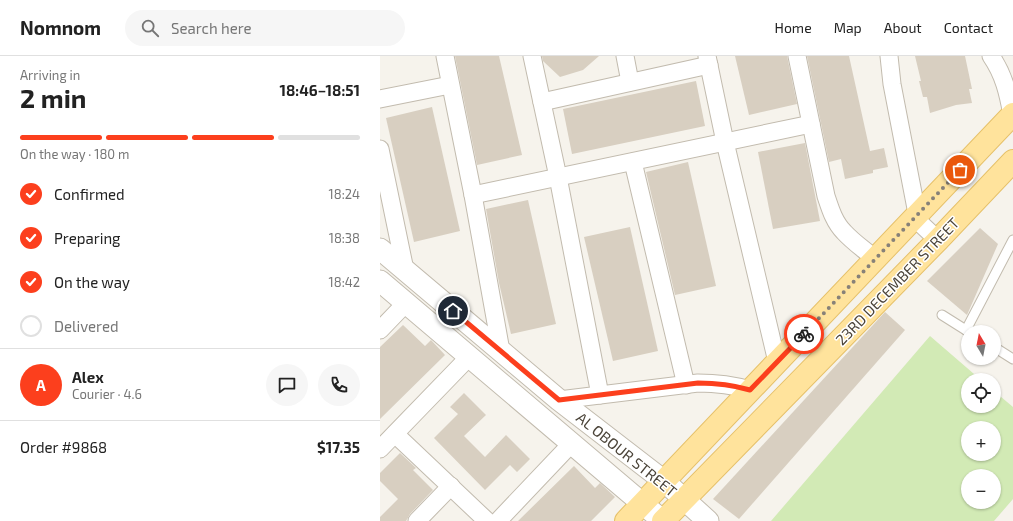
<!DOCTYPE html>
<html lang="en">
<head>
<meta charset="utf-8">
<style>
	:root { --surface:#fff; --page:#f6f6f6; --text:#222; --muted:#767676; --line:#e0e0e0; --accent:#fc3f1d }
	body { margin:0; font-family:"Exo 2",sans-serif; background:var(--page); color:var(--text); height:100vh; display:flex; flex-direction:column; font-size:15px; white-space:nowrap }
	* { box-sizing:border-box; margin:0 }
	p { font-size:13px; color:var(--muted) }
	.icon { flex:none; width:22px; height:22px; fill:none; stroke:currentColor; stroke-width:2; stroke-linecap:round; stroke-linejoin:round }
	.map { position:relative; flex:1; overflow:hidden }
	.side { display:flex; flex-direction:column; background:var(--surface); width:380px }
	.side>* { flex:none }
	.needle { width:26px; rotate:350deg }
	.tools { position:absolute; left:581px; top:269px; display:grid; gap:8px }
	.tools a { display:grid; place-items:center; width:40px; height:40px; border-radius:50%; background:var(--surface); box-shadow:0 1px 3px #0004; font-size:20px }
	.pin { position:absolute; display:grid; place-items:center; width:34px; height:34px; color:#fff; margin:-17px; border:2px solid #fff; border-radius:50%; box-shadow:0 1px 4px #0007 }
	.courier { position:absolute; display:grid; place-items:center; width:40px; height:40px; margin:-20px; border:3px solid #fc3f1d; border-radius:50%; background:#fff; color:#222; box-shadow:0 1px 5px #0007 }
	.summary em { font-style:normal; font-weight:700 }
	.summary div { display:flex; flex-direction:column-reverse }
	.summary { display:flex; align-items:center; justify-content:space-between; height:68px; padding:0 20px }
	h1 { font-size:26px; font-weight:700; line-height:30px }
	.bar { display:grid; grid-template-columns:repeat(4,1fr); gap:6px 4px; align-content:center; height:48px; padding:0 20px }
	.bar i { height:5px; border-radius:3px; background:var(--line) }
	.bar .selected { background:var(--accent) }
	.bar p { grid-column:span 4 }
	.line { display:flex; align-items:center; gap:10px; padding:0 20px; border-top:1px solid var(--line) }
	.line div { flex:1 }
	.round { display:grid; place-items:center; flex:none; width:42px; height:42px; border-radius:21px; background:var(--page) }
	ol { padding:0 20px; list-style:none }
	li { display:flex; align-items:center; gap:12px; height:44px }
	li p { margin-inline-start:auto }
	li .icon { padding:4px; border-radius:50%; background:var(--accent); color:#fff; stroke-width:4 }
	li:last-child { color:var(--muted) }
	li i { width:22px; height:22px; border:2px solid var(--line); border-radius:50% }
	header { display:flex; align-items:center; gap:24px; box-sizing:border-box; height:56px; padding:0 20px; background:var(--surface); border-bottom:1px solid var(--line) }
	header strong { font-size:19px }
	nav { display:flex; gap:22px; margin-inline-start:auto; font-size:14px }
	.search { width:280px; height:36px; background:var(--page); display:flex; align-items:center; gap:10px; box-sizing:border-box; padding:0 14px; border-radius:22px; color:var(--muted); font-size:15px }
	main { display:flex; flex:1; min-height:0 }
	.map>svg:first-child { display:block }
	.pitch { fill:#d2eab5; fill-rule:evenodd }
	.building { fill:#d8cfc1 }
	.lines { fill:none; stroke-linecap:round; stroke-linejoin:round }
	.service-casing { stroke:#c2bbae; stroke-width:11 }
	.minor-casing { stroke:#c2bbae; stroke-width:19 }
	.tertiary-casing { stroke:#c2bbae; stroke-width:23 }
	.primary-casing { stroke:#e6c16a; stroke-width:24 }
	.service { stroke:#fff; stroke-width:9 }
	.minor { stroke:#fff; stroke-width:17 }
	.tertiary { stroke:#fff; stroke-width:21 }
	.primary { stroke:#ffe39c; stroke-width:22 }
	.done { stroke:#878178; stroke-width:4; stroke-dasharray:0 7.2 }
	.route { stroke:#fc3f1d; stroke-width:5 }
	.labels { text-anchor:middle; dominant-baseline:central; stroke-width:3; stroke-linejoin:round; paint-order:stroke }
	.street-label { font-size:15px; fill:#4b4439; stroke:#fff }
</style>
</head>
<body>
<header>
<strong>Nomnom</strong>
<div class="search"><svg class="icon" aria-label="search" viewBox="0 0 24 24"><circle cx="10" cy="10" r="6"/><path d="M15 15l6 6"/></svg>Search here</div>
<nav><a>Home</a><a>Map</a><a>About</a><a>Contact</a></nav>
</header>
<main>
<section class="side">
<div class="summary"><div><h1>2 min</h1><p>Arriving in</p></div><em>18:46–18:51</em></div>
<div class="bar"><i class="selected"></i><i class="selected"></i><i class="selected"></i><i></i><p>On the way · 180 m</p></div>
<ol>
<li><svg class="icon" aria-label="check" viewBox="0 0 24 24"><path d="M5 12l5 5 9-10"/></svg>Confirmed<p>18:24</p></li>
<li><svg class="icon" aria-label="check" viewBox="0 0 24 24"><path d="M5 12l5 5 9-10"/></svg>Preparing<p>18:38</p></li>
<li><svg class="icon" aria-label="check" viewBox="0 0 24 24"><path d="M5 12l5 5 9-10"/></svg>On the way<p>18:42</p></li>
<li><i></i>Delivered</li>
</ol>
<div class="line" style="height:72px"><b class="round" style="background:var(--accent);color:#fff">A</b><div><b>Alex</b><p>Courier · 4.6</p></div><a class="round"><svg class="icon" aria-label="chat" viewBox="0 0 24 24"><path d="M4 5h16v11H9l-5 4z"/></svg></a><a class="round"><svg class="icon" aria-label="phone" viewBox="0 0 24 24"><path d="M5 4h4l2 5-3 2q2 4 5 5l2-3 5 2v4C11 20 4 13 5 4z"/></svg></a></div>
<div class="line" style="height:52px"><div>Order #9868</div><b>$17.35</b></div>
</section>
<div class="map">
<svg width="633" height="465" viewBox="0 0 633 465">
	<rect width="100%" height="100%" fill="#f6f3ec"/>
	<path class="pitch" d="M550,280l51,44h-13v26h26v-15l19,16v92l-19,22h-223zM588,372h26v26h-26zM588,420h26v26h-26z"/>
	<g class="building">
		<path d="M75,0h44l23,99 -45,10z"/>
		<path d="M162,0h57l-16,14 -23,7 -17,-16z"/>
		<path d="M355,0h52l10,48 -48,11z"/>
		<path d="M427,0h42l21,95 14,-3 4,19 -15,3v3l-28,6 -4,-20 -12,3z"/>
		<path d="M535,0h50l7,33h-3l3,14 -16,2 -26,8 -3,-16h-4l-4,-16h2z"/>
		<path d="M316,25l9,45 -133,28 -9,-45z"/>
		<path d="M52,51l28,124 -46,11 -28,-124z"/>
		<path d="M425,87l15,78 -47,8 -15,-77z"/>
		<path d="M308,106l28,124 -41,9 -29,-123z"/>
		<path d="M148,144l28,124 -45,10 -12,-51 -13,-74z"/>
		<path d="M250,171l28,124 -45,10 -29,-124z"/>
		<path d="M600,172l18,16 -31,71 -40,-34z"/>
		<path d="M505,256l20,18 -166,189 -26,-20z"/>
		<path d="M23,269l22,21 6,-6 14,15 -65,64v-72z"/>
		<path d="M84,337l22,22 -22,21 21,21 21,-22 24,24 -13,13 -7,-7 -25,25 -51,-52 24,-24 -8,-7z"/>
		<path d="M20,397l16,15 -3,2 20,20 -23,24 -4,7h-26v-4l18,-18 -18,-18v-8z"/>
		<path d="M194,410l21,22 5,-5 15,14 -24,24h-73z"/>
	</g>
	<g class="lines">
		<g class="service-casing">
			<g id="service">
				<path d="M562,259l27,17"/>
				<path d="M586,274l47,-90"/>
				<path d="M614,291l19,12"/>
			</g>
		</g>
		<g class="minor-casing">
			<g id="minor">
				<path d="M65,0l28,139 28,156"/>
				<path d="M152,0l26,121 42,218"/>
				<path d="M245,0l5,26"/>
				<path d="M327,0l18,86 52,220"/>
				<path d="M417,0l29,140c4,12 8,26 18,36 9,10 21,18 31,27"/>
				<path d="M509,0l3,28 26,135 3,5 17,16"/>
				<path d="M611,0c13,19 17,37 21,59"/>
				<path d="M0,43l70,-14"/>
				<path d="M162,46l167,-37"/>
				<path d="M0,93l25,121"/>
				<path d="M253,106l53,223"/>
				<path d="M93,139l338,-71"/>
				<path d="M0,274l26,-27"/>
				<path d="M179,344l139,-17c19,0 35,2 52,7"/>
				<path d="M15,378l92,87"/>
				<path d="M0,393l90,-93"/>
				<path d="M37,465l34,-35"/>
				<path d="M118,465l74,-78"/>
			</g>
		</g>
		<g class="tertiary-casing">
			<g id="tertiary">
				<path d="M0,193l179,151 105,81 44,40"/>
				<path d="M0,225l283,240"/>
			</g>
		</g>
		<g class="primary-casing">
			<g id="primary">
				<path d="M246,465l387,-407"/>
				<path d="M283,465l275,-281 75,-79"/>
			</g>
		</g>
		<use href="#service" class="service"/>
		<use href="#minor" class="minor"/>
		<use href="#tertiary" class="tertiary"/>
		<use href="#primary" class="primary"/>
	</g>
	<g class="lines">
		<path class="done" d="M424,278l156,-164"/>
		<path class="route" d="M73,255l106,89 139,-17c19,0 35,2 52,7l54,-56"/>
	</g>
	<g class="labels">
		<g class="street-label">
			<text transform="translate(517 225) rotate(-46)">23RD DECEMBER STREET</text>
			<text transform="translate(247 398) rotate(39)">AL OBOUR STREET</text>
		</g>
	</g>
</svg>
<div class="tools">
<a><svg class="needle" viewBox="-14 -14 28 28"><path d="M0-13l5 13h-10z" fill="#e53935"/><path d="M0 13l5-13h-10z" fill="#767676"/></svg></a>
<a><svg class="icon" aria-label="locate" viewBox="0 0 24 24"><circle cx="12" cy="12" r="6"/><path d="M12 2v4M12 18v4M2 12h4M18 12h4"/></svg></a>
<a>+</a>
<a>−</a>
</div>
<div class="pin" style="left:580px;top:114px;background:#ea580c"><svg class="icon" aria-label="bag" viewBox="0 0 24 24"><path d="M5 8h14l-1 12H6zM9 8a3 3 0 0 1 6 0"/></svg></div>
<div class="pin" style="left:73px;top:255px;background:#1f2937"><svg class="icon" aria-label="home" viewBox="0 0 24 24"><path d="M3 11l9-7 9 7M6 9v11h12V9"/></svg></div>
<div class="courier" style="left:424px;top:278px"><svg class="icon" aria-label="bike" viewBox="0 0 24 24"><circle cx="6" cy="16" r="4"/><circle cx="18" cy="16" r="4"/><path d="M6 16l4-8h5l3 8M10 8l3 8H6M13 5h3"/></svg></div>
</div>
</main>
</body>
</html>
